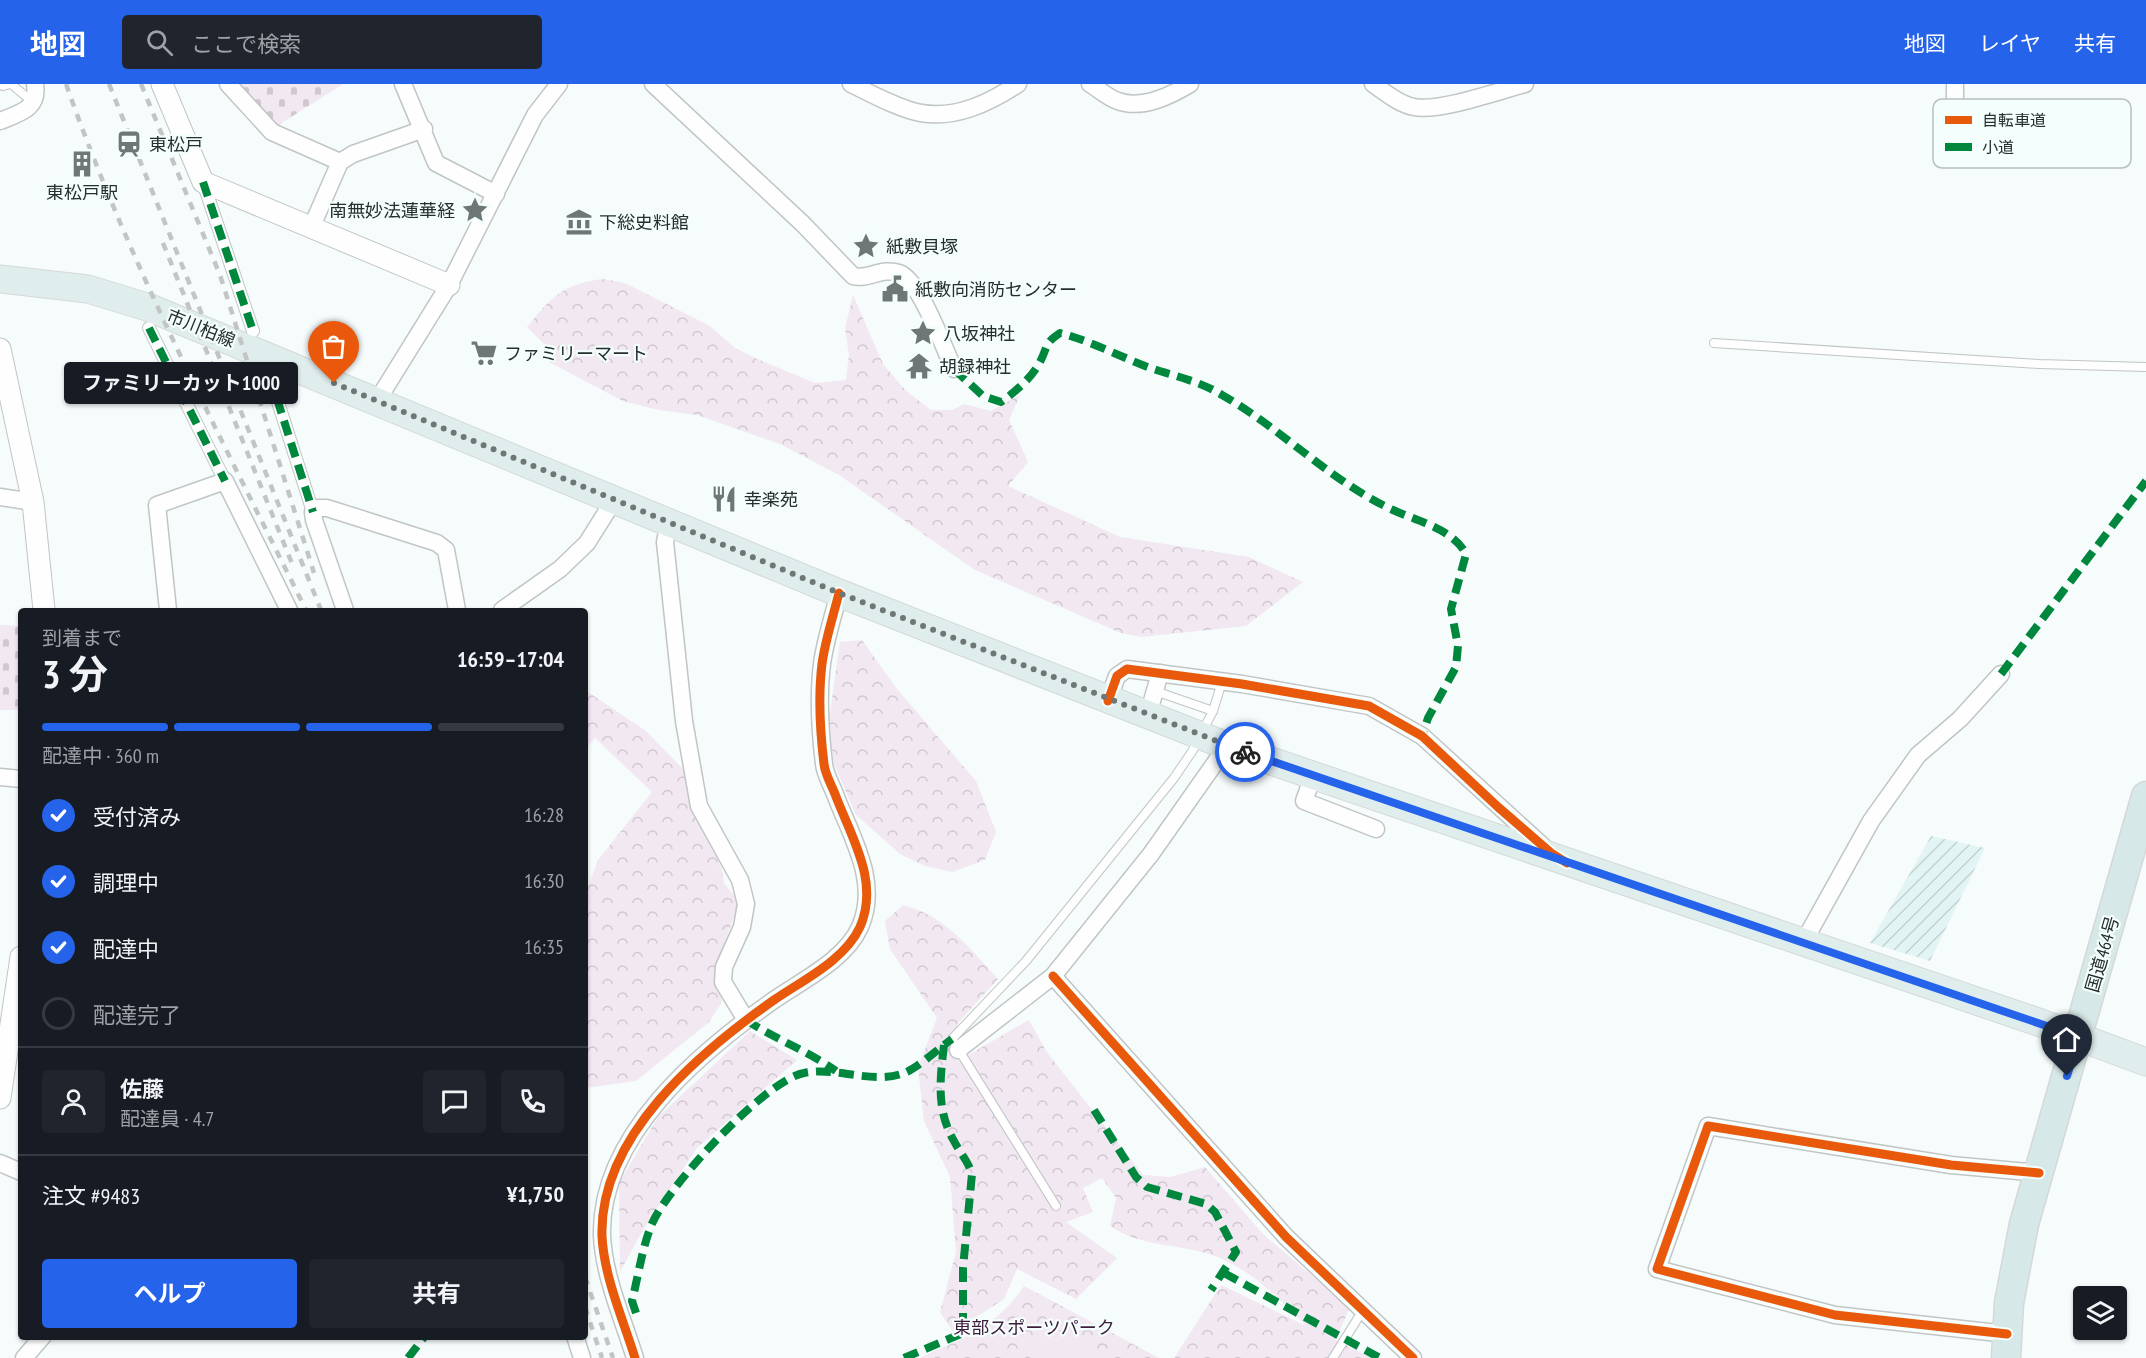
<!DOCTYPE html>
<html lang="ja">
<head>
<meta charset="utf-8">
<style>
	:root { --surface:#171b24; --page:#20242c; --text:#f1f3f6; --muted:#9ea1a6; --line:#363941; --accent:#2563eb }
	body { margin:0; font-family:"PT Sans Narrow","Noto Sans JP",sans-serif; background:var(--page); color:var(--text); height:100vh; display:flex; flex-direction:column; font-size:22px; white-space:nowrap }
	* { box-sizing:border-box; margin:0 }
	p { font-size:20px; color:var(--muted) }
	.icon { flex:none; width:33px; height:33px; fill:none; stroke:currentColor; stroke-width:2; stroke-linecap:round; stroke-linejoin:round }
	.map { position:relative; flex:1; overflow:hidden }
	.sheet { position:absolute; left:18px; top:524px; width:570px; height:732px; display:flex; flex-direction:column; background:var(--surface); border-radius:6px; box-shadow:0 2px 4px #0004 }
	.sheet>* { flex:none }
	.controls { position:absolute; left:2073px; top:1202px; display:grid; gap:12px }
	.controls a { display:grid; place-items:center; width:54px; height:54px; border-radius:6px; background:var(--surface); box-shadow:0 2px 4px #0004; font-size:30px }
	.pin { position:absolute; display:grid; place-items:center; width:51px; height:51px; color:#fff; margin:-62px -26px; border-radius:50% 50% 50% 0; rotate:-45deg; box-shadow:0 0 6px #0007 }
	.pin .icon { rotate:45deg }
	.courier { position:absolute; display:grid; place-items:center; width:60px; height:60px; margin:-30px; border:4px solid #2563eb; border-radius:50%; background:#fff; color:#222; box-shadow:0 2px 8px #0007 }
	.bubble { position:absolute; height:42px; border-radius:6px; background:var(--surface); box-shadow:0 2px 4px #0004; font-size:20px; font-weight:700; line-height:42px; text-align:center }
	.overview em { font-style:normal; font-weight:700 }
	.overview div { display:flex; flex-direction:column-reverse }
	.overview { display:flex; align-items:center; justify-content:space-between; height:102px; padding:0 24px }
	h1 { font-size:39px; font-weight:700; line-height:45px }
	.bar { display:grid; grid-template-columns:repeat(4,1fr); gap:9px 6px; align-content:center; height:72px; padding:0 24px }
	.bar i { height:8px; border-radius:4px; background:var(--line) }
	.bar .current { background:var(--accent) }
	.bar p { grid-column:span 4 }
	.line { display:flex; align-items:center; gap:15px; padding:0 24px; border-top:2px solid var(--line) }
	.line div { flex:1 }
	.round { display:grid; place-items:center; flex:none; width:63px; height:63px; border-radius:6px; background:var(--page) }
	ol { padding:0 24px; list-style:none }
	li { display:flex; align-items:center; gap:18px; height:66px }
	li p { margin-inline-start:auto }
	li .icon { padding:6px; border-radius:50%; background:var(--accent); color:#fff; stroke-width:4 }
	li:last-child { color:var(--muted) }
	li i { width:33px; height:33px; border:3px solid var(--line); border-radius:50% }
	.button { display:flex; gap:12px; margin-top:auto; padding:12px 24px }
	.button a { flex:1; height:69px; border-radius:6px; background:var(--accent); color:#fff; font-size:24px; font-weight:700; line-height:69px; text-align:center }
	.button a+a { background:var(--page); color:var(--text) }
	header { display:flex; align-items:center; gap:36px; box-sizing:border-box; height:84px; padding:0 30px; background:var(--accent); color:#fff }
	header strong { font-size:28px }
	nav { display:flex; gap:33px; margin-inline-start:auto; font-size:21px }
	.search { width:420px; height:54px; background:var(--page); display:flex; align-items:center; gap:15px; box-sizing:border-box; padding:0 21px; border-radius:6px; color:var(--muted); font-size:22px }
	.map>svg:first-child { display:block }
	.industrial { fill:url(#industrial-furrows) }
	.forest { fill:url(#forest-crowns) }
	.cemetery { fill:url(#cemetery-stones) }
	.pitch { fill:#f2e8f2 }
	.lines { fill:none; stroke-linecap:round; stroke-linejoin:round }
	.service-casing { stroke:#c0c5c5; stroke-width:10 }
	.pedestrian-casing { stroke:#c0c5c5; stroke-width:14 }
	.minor-casing { stroke:#c0c5c5; stroke-width:19 }
	.tertiary-casing { stroke:#c0c5c5; stroke-width:23 }
	.primary-casing { stroke:#d5d8d8; stroke-width:29 }
	.trunk-casing { stroke:#d5d8d8; stroke-width:31 }
	.service { stroke:#fefefe; stroke-width:8 }
	.pedestrian { stroke:#fefefe; stroke-width:12 }
	.minor { stroke:#fefefe; stroke-width:16 }
	.tertiary { stroke:#fefefe; stroke-width:21 }
	.primary { stroke:#e0eded; stroke-width:27 }
	.trunk { stroke:#d6e8e7; stroke-width:28 }
	.rail { stroke:#c3c5c5; stroke-width:4.5; stroke-dasharray:8 8; stroke-linecap:butt }
	.quiet { stroke:#00873e; stroke-width:8; stroke-dasharray:15 8; stroke-linecap:butt }
	.cycleway-casing { stroke:#f3fefd; stroke-width:13 }
	.cycleway { stroke:#e8590c; stroke-width:9 }
	.done { stroke:#6f7676; stroke-width:6; stroke-dasharray:0 10.8 }
	.route { stroke:#2563eb; stroke-width:8 }
	.labels { text-anchor:middle; dominant-baseline:central; stroke-width:4.5; stroke-linejoin:round; paint-order:stroke }
	.poi-label { font-size:18px; fill:#272e2e; stroke:#f3fefd; text-anchor:start }
	.street-label { font-size:18px; fill:#272e2e; stroke:#f3fefd }
	.park-label { font-size:18px; fill:#3e1c3b; stroke:#f3fefd }
	.key { fill:#f3fefd; stroke:#b6c0bf; stroke-width:1.5 }
	.key-label { font-size:16px; fill:#272e2e }
</style>
</head>
<body>
<header>
<strong>地図</strong>
<div class="search"><svg class="icon" aria-label="search" viewBox="0 0 24 24"><circle cx="10" cy="10" r="6"/><path d="M15 15l6 6"/></svg>ここで検索</div>
<nav><a>地図</a><a>レイヤ</a><a>共有</a></nav>
</header>
<div class="map">
<svg width="2146" height="1274" viewBox="0 0 2146 1274">
	<defs>
		<pattern id="industrial-furrows" width="10" height="10" patternUnits="userSpaceOnUse" patternTransform="scale(1.5)"><rect width="10" height="10" fill="#e2f4f3"/><path d="M-1 1l2-2M0 10L10 0M9 11l2-2" fill="none" stroke="#c2d2d1"/></pattern>
		<pattern id="forest-crowns" width="20" height="18" patternUnits="userSpaceOnUse" patternTransform="scale(1.5)"><rect width="20" height="18" fill="#f2e8f2"/><path d="M2 6a3 3 0 1 1 6 0M12 15a3 3 0 1 1 6 0" fill="none" stroke="#d0c7d0"/></pattern>
		<pattern id="cemetery-stones" width="16" height="16" patternUnits="userSpaceOnUse" patternTransform="scale(1.5)"><rect width="16" height="16" fill="#f2e8f2"/><path d="M2 7V4a2 2 0 0 1 4 0v3zM10 15v-3a2 2 0 0 1 4 0v3z" fill="#d0c7d0"/></pattern>
	</defs>
	<rect width="100%" height="100%" fill="#f6fbfb"/>
	<path class="industrial" d="M1931,752l54,12 -55,113 -60,-18z"/>
	<g class="forest">
		<path d="M603,195l22,4 85,43 25,22 22,11 58,24 31,-3 3,-25 -4,-27 8,-33 30,69 23,27 25,19h21l12,-6 27,7 29,-16 -11,25 19,42 -20,24 112,51 129,20 54,25 -57,44 -105,11 -20,-4 -146,-63 -136,-95 -59,-31 -83,-29 -39,-5 -35,-9 -74,-39 4,-9 -26,-26c25,-30 35,-43 76,-48z"/>
		<path d="M862,556l35,49 79,92 20,51 -11,28 -33,12 -27,-6 -25,-12 -44,-39 -22,-51 -6,-37 12,-85z"/>
		<path d="M585,606l61,41 37,38 39,101 2,13 15,19 -24,69 7,31 -13,20 -73,59 -51,7v-192l13,-36 54,-68 -57,-54 -10,12z"/>
		<path d="M903,821c42,10 67,44 95,74l-41,45 1,37 71,-41 17,31 97,124 28,2 34,-10 58,67 87,74 -15,32 37,18h-198l47,-73 85,41c-27,-27 -54,-56 -91,-70 -35,-13 -73,-8 -105,-30l6,-28 -14,-20 -19,10 10,24 -27,10 51,36 -41,41 -59,-30 -13,30 -51,33 -13,-20 16,-60 -6,-75 -26,-56 -6,-54 19,-49 -47,-69 -5,-28z"/>
		<path d="M750,947l47,29 -100,88 -54,82 -23,42 -1,-89 39,-66z"/>
		<path d="M1024,1202l135,72h-240c42,-18 79,-32 105,-72z"/>
	</g>
	<g class="cemetery">
		<path d="M235,0h108l-66,42z"/>
		<path d="M0,541l20,1 1,84h-21z"/>
	</g>
	<path class="pitch" d="M1045,1238l52,32 -2,4h-49l-16,-10z"/>
	<g class="lines">
		<g class="service-casing">
			<g id="service">
				<path d="M2,0l1,2 7,-2"/>
				<path d="M11,0l23,19"/>
				<path d="M1714,259l325,21 107,3"/>
				<path d="M1155,607l58,20 9,-29"/>
				<path d="M1056,1122l-104,-167 74,-78 148,-183 19,-28 20,-39"/>
				<path d="M1333,1274l30,-48"/>
			</g>
		</g>
		<g class="pedestrian-casing">
			<g id="pedestrian">
				<path d="M203,98l50,149"/>
				<path d="M149,244l76,153"/>
				<path d="M270,293l43,135"/>
			</g>
		</g>
		<g class="minor-casing">
			<g id="minor">
				<path d="M228,0l44,48 68,30 13,-8 71,-25"/>
				<path d="M403,0l33,79 60,31"/>
				<path d="M653,0l150,140 50,52c15,4 29,-9 46,-3 21,7 44,74 55,96"/>
				<path d="M851,0c19,9 50,26 70,29 35,6 68,-10 97,-29"/>
				<path d="M1090,0c9,5 18,14 28,17 24,9 52,-5 72,-17"/>
				<path d="M1373,0c13,9 26,20 41,23 26,5 84,-16 111,-23"/>
				<path d="M1955,0v69"/>
				<path d="M0,37c20,-8 39,-12 35,-37"/>
				<path d="M312,142l28,-64"/>
				<path d="M377,317l72,-116 86,-170 24,-31"/>
				<path d="M0,413l33,5"/>
				<path d="M669,438l-4,20 19,179 15,85 41,74 6,24 -4,23 -18,40 -1,15 23,38"/>
				<path d="M168,526l-11,-105 68,-24 64,129"/>
				<path d="M345,526l-31,-90 -1,-8 5,-4h9l110,35 9,7 11,60"/>
				<path d="M502,526l58,-41 27,-26 27,-43"/>
				<path d="M1108,617l9,-25 10,-7 115,15 127,22 53,30 124,113"/>
				<path d="M1152,617l8,-28"/>
				<path d="M1313,692l-9,25 72,28"/>
				<path d="M0,693l21,2"/>
				<path d="M1803,859l68,-122 47,-66 42,-36 41,-45"/>
				<path d="M1053,892l233,261 127,121"/>
				<path d="M958,966l95,-74 98,-122 76,-108"/>
				<path d="M0,1079l21,9"/>
				<path d="M2007,1250l-172,-19 -178,-46 51,-143 243,39 88,8"/>
				<path d="M575,1252l7,22"/>
				<path d="M24,1274l19,-22"/>
				<path d="M635,1274c-12,-39 -31,-81 -33,-122 -3,-100 98,-184 172,-236 29,-20 71,-40 86,-73 20,-46 -9,-90 -25,-133 -4,-10 -10,-20 -11,-30 -4,-33 -6,-68 -2,-100 3,-23 11,-47 17,-71"/>
			</g>
		</g>
		<g class="tertiary-casing">
			<g id="tertiary">
				<path d="M162,0l41,98 246,103"/>
				<path d="M0,265l33,153 11,108"/>
				<path d="M0,1014l21,-141"/>
			</g>
		</g>
		<g class="primary-casing">
			<path id="primary" d="M0,195l88,10 62,19 689,285 388,153 814,277 105,39"/>
		</g>
		<g class="trunk-casing">
			<path id="trunk" d="M2006,1274l3,-55 15,-79 122,-428"/>
		</g>
		<use href="#service" class="service"/>
		<use href="#pedestrian" class="pedestrian"/>
		<use href="#minor" class="minor"/>
		<use href="#tertiary" class="tertiary"/>
		<use href="#primary" class="primary"/>
		<use href="#trunk" class="trunk"/>
		<g class="rail">
			<path d="M66,0c64,182 155,354 240,526"/>
			<path d="M109,0l212,526"/>
			<path d="M141,0l79,191 94,298"/>
			<path d="M163,159l130,323"/>
			<path d="M585,1193l28,81"/>
			<path d="M585,1223l17,51"/>
		</g>
		<g class="quiet">
			<path d="M203,98l50,149"/>
			<path d="M149,244l76,153"/>
			<path d="M954,285l29,27 18,6c15,-11 32,-25 40,-42 7,-15 4,-17 19,-27 30,8 57,22 85,33 27,10 53,14 77,29 60,34 108,86 171,115 24,11 60,19 73,44l-15,55 7,37 -2,21 -28,51 -6,18"/>
			<path d="M270,293l43,135"/>
			<path d="M2001,590l145,-193"/>
			<path d="M746,936c29,19 62,31 90,51"/>
			<path d="M1094,1026l42,67 11,10 59,17 9,8 21,40 -25,38"/>
			<path d="M1224,1189l156,85"/>
			<path d="M636,1229l-4,-12c6,-24 10,-52 19,-75 15,-38 114,-146 153,-153 32,-7 68,12 100,0 14,-5 35,-25 48,-34"/>
			<path d="M408,1274l17,-22"/>
			<path d="M904,1274l59,-25v-65l9,-94c-4,-13 -12,-21 -18,-33 -18,-31 -14,-62 -10,-96"/>
		</g>
		<g class="cycleway-casing">
			<g id="cycleway">
				<path d="M1108,617l9,-25 10,-7 115,15 127,22 53,30 76,71 53,46 16,10"/>
				<path d="M1053,892l233,261 127,121"/>
				<path d="M2007,1250l-172,-19 -178,-46 51,-143 243,39 88,8"/>
				<path d="M635,1274c-12,-39 -31,-81 -33,-122 -3,-100 98,-184 172,-236 29,-20 71,-40 86,-73 20,-46 -9,-90 -25,-133 -4,-10 -10,-20 -11,-30 -4,-33 -6,-68 -2,-100 3,-23 11,-47 17,-71"/>
			</g>
		</g>
		<use href="#cycleway" class="cycleway"/>
	</g>
	<g class="lines">
		<path class="done" d="M334,299l505,210 406,159"/>
		<path class="route" d="M1245,668l834,285 -12,39"/>
	</g>
	<defs>
		<g id="station-bare" transform="scale(2.07)"><path d="M-3-6H3Q5-6 5-4V2Q5 4 3 4L4.5 6H3L1.5 4h-3L-3 6H-4.5L-3 4Q-5 4-5 2V-4Q-5-6-3-6ZM-3.5-4v3h7v-3ZM-3.5 1v1.5H-2V1ZM2 1v1.5H3.5V1Z" fill="#6f7676" stroke="#f3fefd" stroke-width="2.5" paint-order="stroke"/></g>
		<g id="building-bare" transform="scale(2.07)"><path d="M-4-6H4V6H1V3H-1V6H-4ZM-2.5-4.3h1.7v1.8h-1.7ZM.8-4.3h1.7v1.8H.8ZM-2.5-1h1.7V.8h-1.7ZM.8-1h1.7V.8H.8Z" fill="#6f7676" stroke="#f3fefd" stroke-width="2.5" paint-order="stroke"/></g>
		<g id="sight-bare" transform="scale(2.07)"><path d="M0-6L1.8-2.2L6-1.7L2.9 1.2L3.7 5.4L0 3.3L-3.7 5.4L-2.9 1.2L-6-1.7L-1.8-2.2Z" fill="#6f7676" stroke="#f3fefd" stroke-width="2.5" paint-order="stroke"/></g>
		<g id="museum-bare" transform="scale(2.07)"><path d="M0-6L6-3V-2H-6V-3ZM-5-1h2V3h-2ZM-1-1h2V3h-2ZM3-1h2V3H3ZM-6 4H6V6H-6Z" fill="#6f7676" stroke="#f3fefd" stroke-width="2.5" paint-order="stroke"/></g>
		<g id="civic-bare" transform="scale(2.07)"><path d="M-.6-6.5H3V-4.5H.6V-3L4-1V1h2V6H-6V1h2V-1L-.6-3ZM-1.2 2.5V6h2.4V2.5Z" fill="#6f7676" stroke="#f3fefd" stroke-width="2.5" paint-order="stroke"/></g>
		<g id="supermarket-bare" transform="scale(2.07)"><path d="M-6-5.5h2.5l.6 2H6L4.5 2H-2.5L-4.4-4H-6ZM-1.5 3.2a1.3 1.3 0 1 0 .1 0ZM3 3.2a1.3 1.3 0 1 0 .1 0Z" fill="#6f7676" stroke="#f3fefd" stroke-width="2.5" paint-order="stroke"/></g>
		<g id="temple-bare" transform="scale(2.07)"><path d="M0-6L5-2H3V0L6.5 2.5H4V6H1.5V3h-3V6H-4V2.5H-6.5L-3 0V-2H-5Z" fill="#6f7676" stroke="#f3fefd" stroke-width="2.5" paint-order="stroke"/></g>
		<g id="restaurant-bare" transform="scale(2.07)"><path d="M-5-6h1v4h1v-4h1v4h1v-4h1v5L-1.5 .5V6h-2V.5L-5-1ZM5-6V6H3V1.5H1.5Q1.5-4 5-6Z" fill="#6f7676" stroke="#f3fefd" stroke-width="2.5" paint-order="stroke"/></g>
	</defs>
	<g fill-rule="evenodd">
		<use href="#station-bare" x="129" y="60"/>
		<use href="#building-bare" x="82" y="80"/>
		<use href="#sight-bare" x="475" y="126"/>
		<use href="#museum-bare" x="579" y="138"/>
		<use href="#sight-bare" x="866" y="162"/>
		<use href="#civic-bare" x="895" y="205"/>
		<use href="#sight-bare" x="923" y="249"/>
		<use href="#supermarket-bare" x="484" y="269"/>
		<use href="#temple-bare" x="919" y="282"/>
		<use href="#restaurant-bare" x="724" y="415"/>
	</g>
	<g class="labels">
		<g class="poi-label">
			<text x="149" y="60">東松戸</text>
			<text x="82" y="108" text-anchor="middle">東松戸駅</text>
			<text x="455" y="126" text-anchor="end">南無妙法蓮華経</text>
			<text x="599" y="138">下総史料館</text>
			<text x="886" y="162">紙敷貝塚</text>
			<text x="915" y="205">紙敷向消防センター</text>
			<text x="943" y="249">八坂神社</text>
			<text x="504" y="269">ファミリーマート</text>
			<text x="939" y="282">胡録神社</text>
			<text x="744" y="415">幸楽苑</text>
		</g>
		<g class="street-label">
			<text transform="translate(201 244) rotate(22)">市川柏線</text>
			<text transform="translate(2102 870) rotate(-74)">国道464号</text>
		</g>
		<g class="park-label">
			<text x="1034" y="1243">東部スポーツパーク</text>
		</g>
	</g>
	<rect x="1933" y="15" width="198" height="69" rx="9" class="key"/>
	<rect x="1945" y="32" width="27" height="8" fill="#e8590c"/>
	<rect x="1945" y="59" width="27" height="8" fill="#00873e"/>
	<g class="key-label">
		<text x="1982" y="42">自転車道</text>
		<text x="1982" y="69">小道</text>
	</g>
</svg>
<div class="controls">
<a><svg class="icon" aria-label="layers" viewBox="0 0 24 24"><path d="M12 4l9 5-9 5-9-5zM3 14l9 5 9-5"/></svg></a>
</div>
<div class="pin" style="left:334px;top:299px;background:#ea580c"><svg class="icon" aria-label="bag" viewBox="0 0 24 24"><path d="M5 8h14l-1 12H6zM9 8a3 3 0 0 1 6 0"/></svg></div>
<div class="pin" style="left:2067px;top:992px;background:#1f2937"><svg class="icon" aria-label="home" viewBox="0 0 24 24"><path d="M3 11l9-7 9 7M6 9v11h12V9"/></svg></div>
<div class="courier" style="left:1245px;top:668px"><svg class="icon" aria-label="bike" viewBox="0 0 24 24"><circle cx="6" cy="16" r="4"/><circle cx="18" cy="16" r="4"/><path d="M6 16l4-8h5l3 8M10 8l3 8H6M13 5h3"/></svg></div>
<div class="bubble" style="left:64px;top:278px;width:234px">ファミリーカット1000</div>
<section class="sheet">
<div class="overview"><div><h1>3 分</h1><p>到着まで</p></div><em>16:59–17:04</em></div>
<div class="bar"><i class="current"></i><i class="current"></i><i class="current"></i><i></i><p>配達中 · 360 m</p></div>
<ol>
<li><svg class="icon" aria-label="check" viewBox="0 0 24 24"><path d="M5 12l5 5 9-10"/></svg>受付済み<p>16:28</p></li>
<li><svg class="icon" aria-label="check" viewBox="0 0 24 24"><path d="M5 12l5 5 9-10"/></svg>調理中<p>16:30</p></li>
<li><svg class="icon" aria-label="check" viewBox="0 0 24 24"><path d="M5 12l5 5 9-10"/></svg>配達中<p>16:35</p></li>
<li><i></i>配達完了</li>
</ol>
<div class="line" style="height:108px"><a class="round"><svg class="icon" aria-label="person" viewBox="0 0 24 24"><circle cx="12" cy="8" r="4"/><path d="M4 21q1-7 8-7t8 7"/></svg></a><div><b>佐藤</b><p>配達員 · 4.7</p></div><a class="round"><svg class="icon" aria-label="chat" viewBox="0 0 24 24"><path d="M4 5h16v11H9l-5 4z"/></svg></a><a class="round"><svg class="icon" aria-label="phone" viewBox="0 0 24 24"><path d="M5 4h4l2 5-3 2q2 4 5 5l2-3 5 2v4C11 20 4 13 5 4z"/></svg></a></div>
<div class="line" style="height:78px"><div>注文 #9483</div><b>¥1,750</b></div>
<div class="button"><a>ヘルプ</a><a>共有</a></div>
</section>
</div>
</body>
</html>
